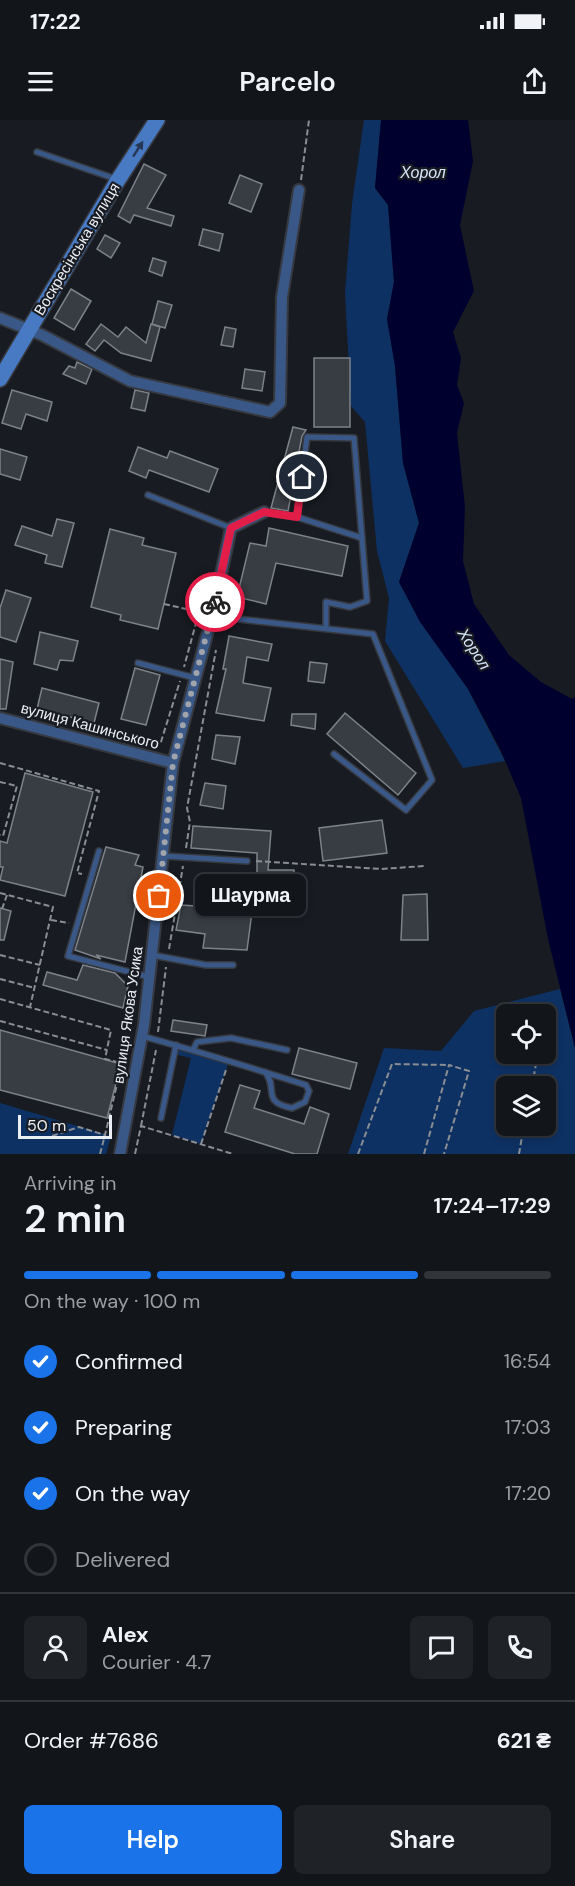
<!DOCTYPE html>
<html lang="en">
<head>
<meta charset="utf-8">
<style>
	:root { --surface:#12151a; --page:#1f2227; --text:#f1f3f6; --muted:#9c9fa2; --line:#313439; --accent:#1a73e8 }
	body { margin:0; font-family:"DM Sans",sans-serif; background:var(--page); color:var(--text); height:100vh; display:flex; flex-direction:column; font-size:22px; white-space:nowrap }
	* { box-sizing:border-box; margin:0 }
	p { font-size:20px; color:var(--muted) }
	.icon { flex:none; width:33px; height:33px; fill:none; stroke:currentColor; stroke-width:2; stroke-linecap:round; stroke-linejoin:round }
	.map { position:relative; height:1034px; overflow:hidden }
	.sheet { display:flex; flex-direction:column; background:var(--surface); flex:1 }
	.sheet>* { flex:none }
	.tools { position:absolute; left:496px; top:884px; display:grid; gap:12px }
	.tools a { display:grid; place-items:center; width:60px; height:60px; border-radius:9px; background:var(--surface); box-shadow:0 3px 9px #0003,0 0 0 2px var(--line); font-size:30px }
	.scale { position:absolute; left:18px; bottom:15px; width:94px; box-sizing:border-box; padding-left:6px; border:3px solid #ebeef3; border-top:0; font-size:16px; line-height:21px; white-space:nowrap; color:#ebeef3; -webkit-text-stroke:4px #181c22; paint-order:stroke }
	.pin { position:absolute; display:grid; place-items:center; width:51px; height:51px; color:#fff; margin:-26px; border:3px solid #fff; border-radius:50%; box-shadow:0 2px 6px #0007 }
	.courier { position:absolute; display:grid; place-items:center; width:60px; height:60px; margin:-30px; border:4px solid #e11d48; border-radius:50%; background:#fff; color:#222; box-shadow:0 2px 8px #0007 }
	.bubble { position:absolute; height:42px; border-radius:9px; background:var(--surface); box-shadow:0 3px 9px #0003,0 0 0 2px var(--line); font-size:20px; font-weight:600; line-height:42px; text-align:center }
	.summary em { font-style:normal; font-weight:600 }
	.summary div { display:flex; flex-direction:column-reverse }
	.summary { display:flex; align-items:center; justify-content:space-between; height:102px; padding:0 24px }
	h1 { font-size:39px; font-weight:600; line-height:45px }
	.bar { display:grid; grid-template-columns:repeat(4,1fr); gap:9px 6px; align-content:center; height:72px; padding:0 24px }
	.bar i { height:8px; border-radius:4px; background:var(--line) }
	.bar .active { background:var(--accent) }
	.bar p { grid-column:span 4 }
	.line { display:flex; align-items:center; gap:15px; padding:0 24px; border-top:2px solid var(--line) }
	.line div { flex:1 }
	.round { display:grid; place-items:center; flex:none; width:63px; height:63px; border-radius:9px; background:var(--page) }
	ol { padding:0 24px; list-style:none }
	li { display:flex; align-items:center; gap:18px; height:66px }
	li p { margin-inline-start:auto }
	li .icon { padding:6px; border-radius:50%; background:var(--accent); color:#fff; stroke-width:4 }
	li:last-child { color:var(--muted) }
	li i { width:33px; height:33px; border:3px solid var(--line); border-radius:50% }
	.action { display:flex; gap:12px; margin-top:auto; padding:12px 24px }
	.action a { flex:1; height:69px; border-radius:9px; background:var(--accent); color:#fff; font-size:24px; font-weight:600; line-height:69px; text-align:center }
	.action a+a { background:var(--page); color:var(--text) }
	.status { display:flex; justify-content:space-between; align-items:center; height:42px; padding:0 30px; background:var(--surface); direction:ltr }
	.status svg { height:16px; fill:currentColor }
	header { display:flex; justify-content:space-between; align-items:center; height:78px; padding:0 24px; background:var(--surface); font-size:27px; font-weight:600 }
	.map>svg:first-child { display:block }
	.green { fill:#0e3163; fill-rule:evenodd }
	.water { fill:#00002f }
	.building { fill:#383c43; stroke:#7d8289; stroke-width:1.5 }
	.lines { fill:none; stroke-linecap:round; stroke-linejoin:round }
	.lane-casing { stroke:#36393f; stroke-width:8 }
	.street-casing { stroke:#36393f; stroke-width:14 }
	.secondary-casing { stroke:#36393f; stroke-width:18 }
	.path { stroke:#8a8d93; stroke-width:2; stroke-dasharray:6 3; stroke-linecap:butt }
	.lane { stroke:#3a5887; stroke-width:5 }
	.street { stroke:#3a5887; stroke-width:10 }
	.secondary { stroke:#487ac4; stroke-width:15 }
	.oneway { fill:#263853 }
	.done { stroke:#a1a4aa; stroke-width:6; stroke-dasharray:0 10.8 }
	.route { stroke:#e11d48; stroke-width:8 }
	.labels { text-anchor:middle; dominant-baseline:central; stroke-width:4.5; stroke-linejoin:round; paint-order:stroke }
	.street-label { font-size:15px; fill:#ebeef3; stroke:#181c22 }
	.water-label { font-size:16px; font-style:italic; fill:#d6e4f8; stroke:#181c22 }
</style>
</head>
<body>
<div class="status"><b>17:22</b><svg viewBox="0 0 49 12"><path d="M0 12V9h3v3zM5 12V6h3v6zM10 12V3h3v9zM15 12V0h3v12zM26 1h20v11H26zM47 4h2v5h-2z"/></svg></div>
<header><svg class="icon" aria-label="menu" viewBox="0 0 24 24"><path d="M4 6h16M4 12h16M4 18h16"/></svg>Parcelo<svg class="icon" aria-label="share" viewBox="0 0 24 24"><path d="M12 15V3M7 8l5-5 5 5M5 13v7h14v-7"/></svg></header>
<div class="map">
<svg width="575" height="1034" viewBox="0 0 575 1034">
	<rect width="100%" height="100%" fill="#181c22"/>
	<g class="green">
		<path d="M364,0h17l-6,68 13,17 6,77 -7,37 8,47 8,97 16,60 -20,59 22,40 47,67 37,72 -42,7 -78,-127 4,-43 -12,-47 -12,-129 -14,-16 -6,-113 7,-89z"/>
		<path d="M560,869l15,59v106h-227l36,-106 57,3 33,-40zM507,894h39v39h-39zM507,966h39v39h-39z"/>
		<path d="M176,925l53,16 -28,83 -29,-9 19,-77 -17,-4z"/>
		<path d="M0,983l111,33 -5,18h-106z"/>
	</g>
	<path class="water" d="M381,0h87l5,41 -13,64 14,66 -21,41 8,26 -4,27 7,18 -7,30 8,74 -2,54 11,43 35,51 32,27 31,17 3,-2v351l-27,-109 -27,-141 -21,-49 -32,-60 -48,-67 -21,-40 20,-59 -16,-60 -8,-97 -8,-47 7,-37 -6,-77 -13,-17z"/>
	<g class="building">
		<path d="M144,44l22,11 -19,33 27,8 -3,10 -37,-11 -4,8 -12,-7z"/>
		<path d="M240,55l22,9 -11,28 -22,-9z"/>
		<path d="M203,109l20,5 -4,17 -20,-6z"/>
		<path d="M105,115l15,8 -9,15 -14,-9z"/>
		<path d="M153,138l13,4 -4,14 -13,-5z"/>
		<path d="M71,169l20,12 -17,29 -20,-12z"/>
		<path d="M158,181l14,4 -7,23 -13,-4z"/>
		<path d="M101,204l17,13 8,-10 20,16 5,-19 9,3 -9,34 -30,-8 -17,-13 -9,11 -9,-7z"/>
		<path d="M225,207l11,2 -3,18 -12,-2z"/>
		<rect x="314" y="238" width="36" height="69"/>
		<path d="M77,242l15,7 -6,15 -23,-10 6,-8 6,2z"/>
		<path d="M245,249l20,3 -3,19 -20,-3z"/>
		<path d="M12,270l40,12 -5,19 -21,-7 -5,15 -19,-6z"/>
		<path d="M135,270l14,3 -4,18 -14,-3z"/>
		<path d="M293,307l13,3 -4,6 -14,75 -17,-3z"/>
		<path d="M138,327l29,11 3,-7 48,18 -9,23 -60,-22 -3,8 -17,-7z"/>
		<path d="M0,329l27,8 -7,23 -20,-6z"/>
		<path d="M57,399l17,4 -12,44 -17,-4 2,-8 -32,-10 7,-19 30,10z"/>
		<path d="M269,408l79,18 -6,30 -66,-13 -10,41 -29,-7 13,-54 16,3z"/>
		<path d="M110,409l34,9 -2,7 34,8 -18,76 -38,-9 1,-5 -30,-8z"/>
		<path d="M6,470l25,8 -15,44 -16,-5v-29z"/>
		<path d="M40,512l38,9 -5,20 -13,-1 -3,10 -23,-6z"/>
		<path d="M229,516l43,8 -4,17 -21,-4 -4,26 28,5 -7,33 -48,-8 10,-44h-3z"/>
		<path d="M0,539l13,3 -7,47h-6z"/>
		<path d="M310,542l17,2 -3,19 -16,-2z"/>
		<path d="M135,548l25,7 -14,50 -25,-6z"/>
		<path d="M42,568l57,15 -5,20 -57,-14z"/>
		<path d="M345,593l71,60 -18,22 -71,-61z"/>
		<path d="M292,594h24l-1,15 -24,-4z"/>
		<path d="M216,615l24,2 -5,27 -23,-5z"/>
		<path d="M25,653l68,19 -28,104 -65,-16 3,-13h-3v-26l7,2z"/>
		<path d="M205,663l21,3 -3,23 -23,-4z"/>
		<path d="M382,700l5,33 -64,8 -4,-33z"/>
		<path d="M193,706l78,5 -3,39h26v34h-41l-6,46 -44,-2 2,-14 -29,-4 5,-25 31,2 -1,-26 46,-1v-27l-66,-5z"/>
		<path d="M106,727l33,8 -4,10 8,2 -18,95 -29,-7 5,4 -26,-9z"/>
		<path d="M427,774l1,46h-27l2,-45z"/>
		<path d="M0,788l11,3 -7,29h-4z"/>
		<path d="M83,845l32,8 13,13 -5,22 -80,-23 4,-13 30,8z"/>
		<path d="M173,900l34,5 -2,11 -34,-5z"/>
		<path d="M0,910l121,34 -14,54 -107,-28z"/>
		<path d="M299,928l58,15 -7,26 -58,-15z"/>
		<path d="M240,965l20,6 -6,17 50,16 6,-17 19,7 -12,40h-22l-70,-22z"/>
	</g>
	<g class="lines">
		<g class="lane-casing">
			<g id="lane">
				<path d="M37,32l79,27"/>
				<path d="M148,375l83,33"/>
				<path d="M264,392l33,5 65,21"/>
				<path d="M297,397l10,-80 47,1 13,163 -17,6 -24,-5v26"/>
				<path d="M212,496l161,18 59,146 -26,30 -72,-56"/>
				<path d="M138,543l57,15"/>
				<path d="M99,731l-31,105 81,21"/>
				<path d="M164,736l83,5"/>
				<path d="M152,835l54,10h27"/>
				<path d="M142,916c55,15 110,32 164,49l3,6 -4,11 -13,6c-32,-6 -13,-20 -27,-36"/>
				<path d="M193,930l4,-8 34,-4 56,12"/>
				<path d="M161,998l15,-73"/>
			</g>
		</g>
		<g class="street-casing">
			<g id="street">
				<path d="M0,198l42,17 88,46 140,31 10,-9 2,-106 17,-107"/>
				<path d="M0,598l173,45"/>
				<path d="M120,1034l24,-129 29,-262 39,-147 19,-88 33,-16"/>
			</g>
		</g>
		<g class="secondary-casing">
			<path id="secondary" d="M0,259l118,-199 39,-60"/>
		</g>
		<g class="path">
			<path d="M301,60l8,-60"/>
			<path d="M164,484l35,8 -15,55"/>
			<path d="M84,607l76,18 20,-64"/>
			<path d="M0,643l99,28 -22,82 5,1"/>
			<path d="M0,662l17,4 -14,50 -3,-1"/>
			<path d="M186,728l4,-26 -3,-14 29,-158"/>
			<path d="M256,741l125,8 44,-3"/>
			<path d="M0,773l53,14 -23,100"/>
			<path d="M2,789l5,-14"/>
			<path d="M51,800l18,3"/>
			<path d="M169,829l14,-83"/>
			<path d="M0,835l40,10"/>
			<path d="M0,859l35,9"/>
			<path d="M0,879l111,31 -6,29 20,5"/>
			<path d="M0,901l107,29"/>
			<path d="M158,912l8,-65"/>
			<path d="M532,966l6,-33"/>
			<path d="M141,1006l15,-76"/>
			<path d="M52,1016l27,-9 26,8 17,-72"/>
			<path d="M201,1024l25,-74"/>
			<path d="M100,1034l5,-19"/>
			<path d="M135,1034l6,-28 92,28"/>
			<path d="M358,1034l34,-90 57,1"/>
			<path d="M424,1034l25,-89 20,6 -25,83"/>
			<path d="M519,1034l5,-29"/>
		</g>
		<use href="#lane" class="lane"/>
		<use href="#street" class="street"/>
		<use href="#secondary" class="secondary"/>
	</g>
	<defs><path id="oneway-solid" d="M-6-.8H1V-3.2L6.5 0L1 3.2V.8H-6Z" transform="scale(1.5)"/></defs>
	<use class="oneway" href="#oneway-solid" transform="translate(138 29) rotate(-57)"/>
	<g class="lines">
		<path class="done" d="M159,776l14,-133 42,-161"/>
		<path class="route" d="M215,482l16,-74 33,-16 33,5 5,-40"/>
	</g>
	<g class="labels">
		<g class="street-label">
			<text transform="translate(77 129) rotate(-59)">Воскресінська вулиця</text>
			<text transform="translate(90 606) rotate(15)">вулиця Кашинського</text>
			<text transform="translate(128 895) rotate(-82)">вулиця Якова Усика</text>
		</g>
		<g class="water-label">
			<text x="423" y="52">Хорол</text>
			<text transform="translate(474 529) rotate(57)">Хорол</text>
		</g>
	</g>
</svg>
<div class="tools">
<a><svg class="icon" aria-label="locate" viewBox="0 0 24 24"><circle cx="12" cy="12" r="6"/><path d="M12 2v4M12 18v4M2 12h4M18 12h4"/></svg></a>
<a><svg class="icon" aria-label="layers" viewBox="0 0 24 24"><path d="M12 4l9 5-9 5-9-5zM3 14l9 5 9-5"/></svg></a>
</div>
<div class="scale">50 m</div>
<div class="pin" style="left:159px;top:776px;background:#ea580c"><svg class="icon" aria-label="bag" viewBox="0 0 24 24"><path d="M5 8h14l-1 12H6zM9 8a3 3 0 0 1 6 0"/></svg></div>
<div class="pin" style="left:302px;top:357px;background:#1f2937"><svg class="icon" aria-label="home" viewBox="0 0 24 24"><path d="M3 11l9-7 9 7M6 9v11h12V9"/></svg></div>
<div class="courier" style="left:215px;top:482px"><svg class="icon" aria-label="bike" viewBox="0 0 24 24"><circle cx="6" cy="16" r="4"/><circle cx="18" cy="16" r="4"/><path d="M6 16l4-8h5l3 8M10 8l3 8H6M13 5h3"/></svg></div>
<div class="bubble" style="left:195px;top:754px;width:111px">Шаурма</div>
</div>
<section class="sheet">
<div class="summary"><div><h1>2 min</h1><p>Arriving in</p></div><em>17:24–17:29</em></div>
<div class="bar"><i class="active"></i><i class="active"></i><i class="active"></i><i></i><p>On the way · 100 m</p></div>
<ol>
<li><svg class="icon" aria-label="check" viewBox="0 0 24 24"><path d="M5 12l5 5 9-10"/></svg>Confirmed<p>16:54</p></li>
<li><svg class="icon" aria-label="check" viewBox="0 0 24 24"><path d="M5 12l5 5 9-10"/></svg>Preparing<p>17:03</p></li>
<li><svg class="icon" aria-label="check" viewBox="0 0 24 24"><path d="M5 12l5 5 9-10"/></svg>On the way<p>17:20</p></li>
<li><i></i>Delivered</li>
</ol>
<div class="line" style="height:108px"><a class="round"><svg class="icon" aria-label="person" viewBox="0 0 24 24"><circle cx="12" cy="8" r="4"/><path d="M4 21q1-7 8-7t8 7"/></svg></a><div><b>Alex</b><p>Courier · 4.7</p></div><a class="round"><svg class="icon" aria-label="chat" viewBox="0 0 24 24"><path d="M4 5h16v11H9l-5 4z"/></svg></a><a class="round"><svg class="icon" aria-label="phone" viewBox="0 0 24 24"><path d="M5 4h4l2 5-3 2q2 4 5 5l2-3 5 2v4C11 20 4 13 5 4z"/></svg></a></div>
<div class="line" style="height:78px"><div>Order #7686</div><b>621 ₴</b></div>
<div class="action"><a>Help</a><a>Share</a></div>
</section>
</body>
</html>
